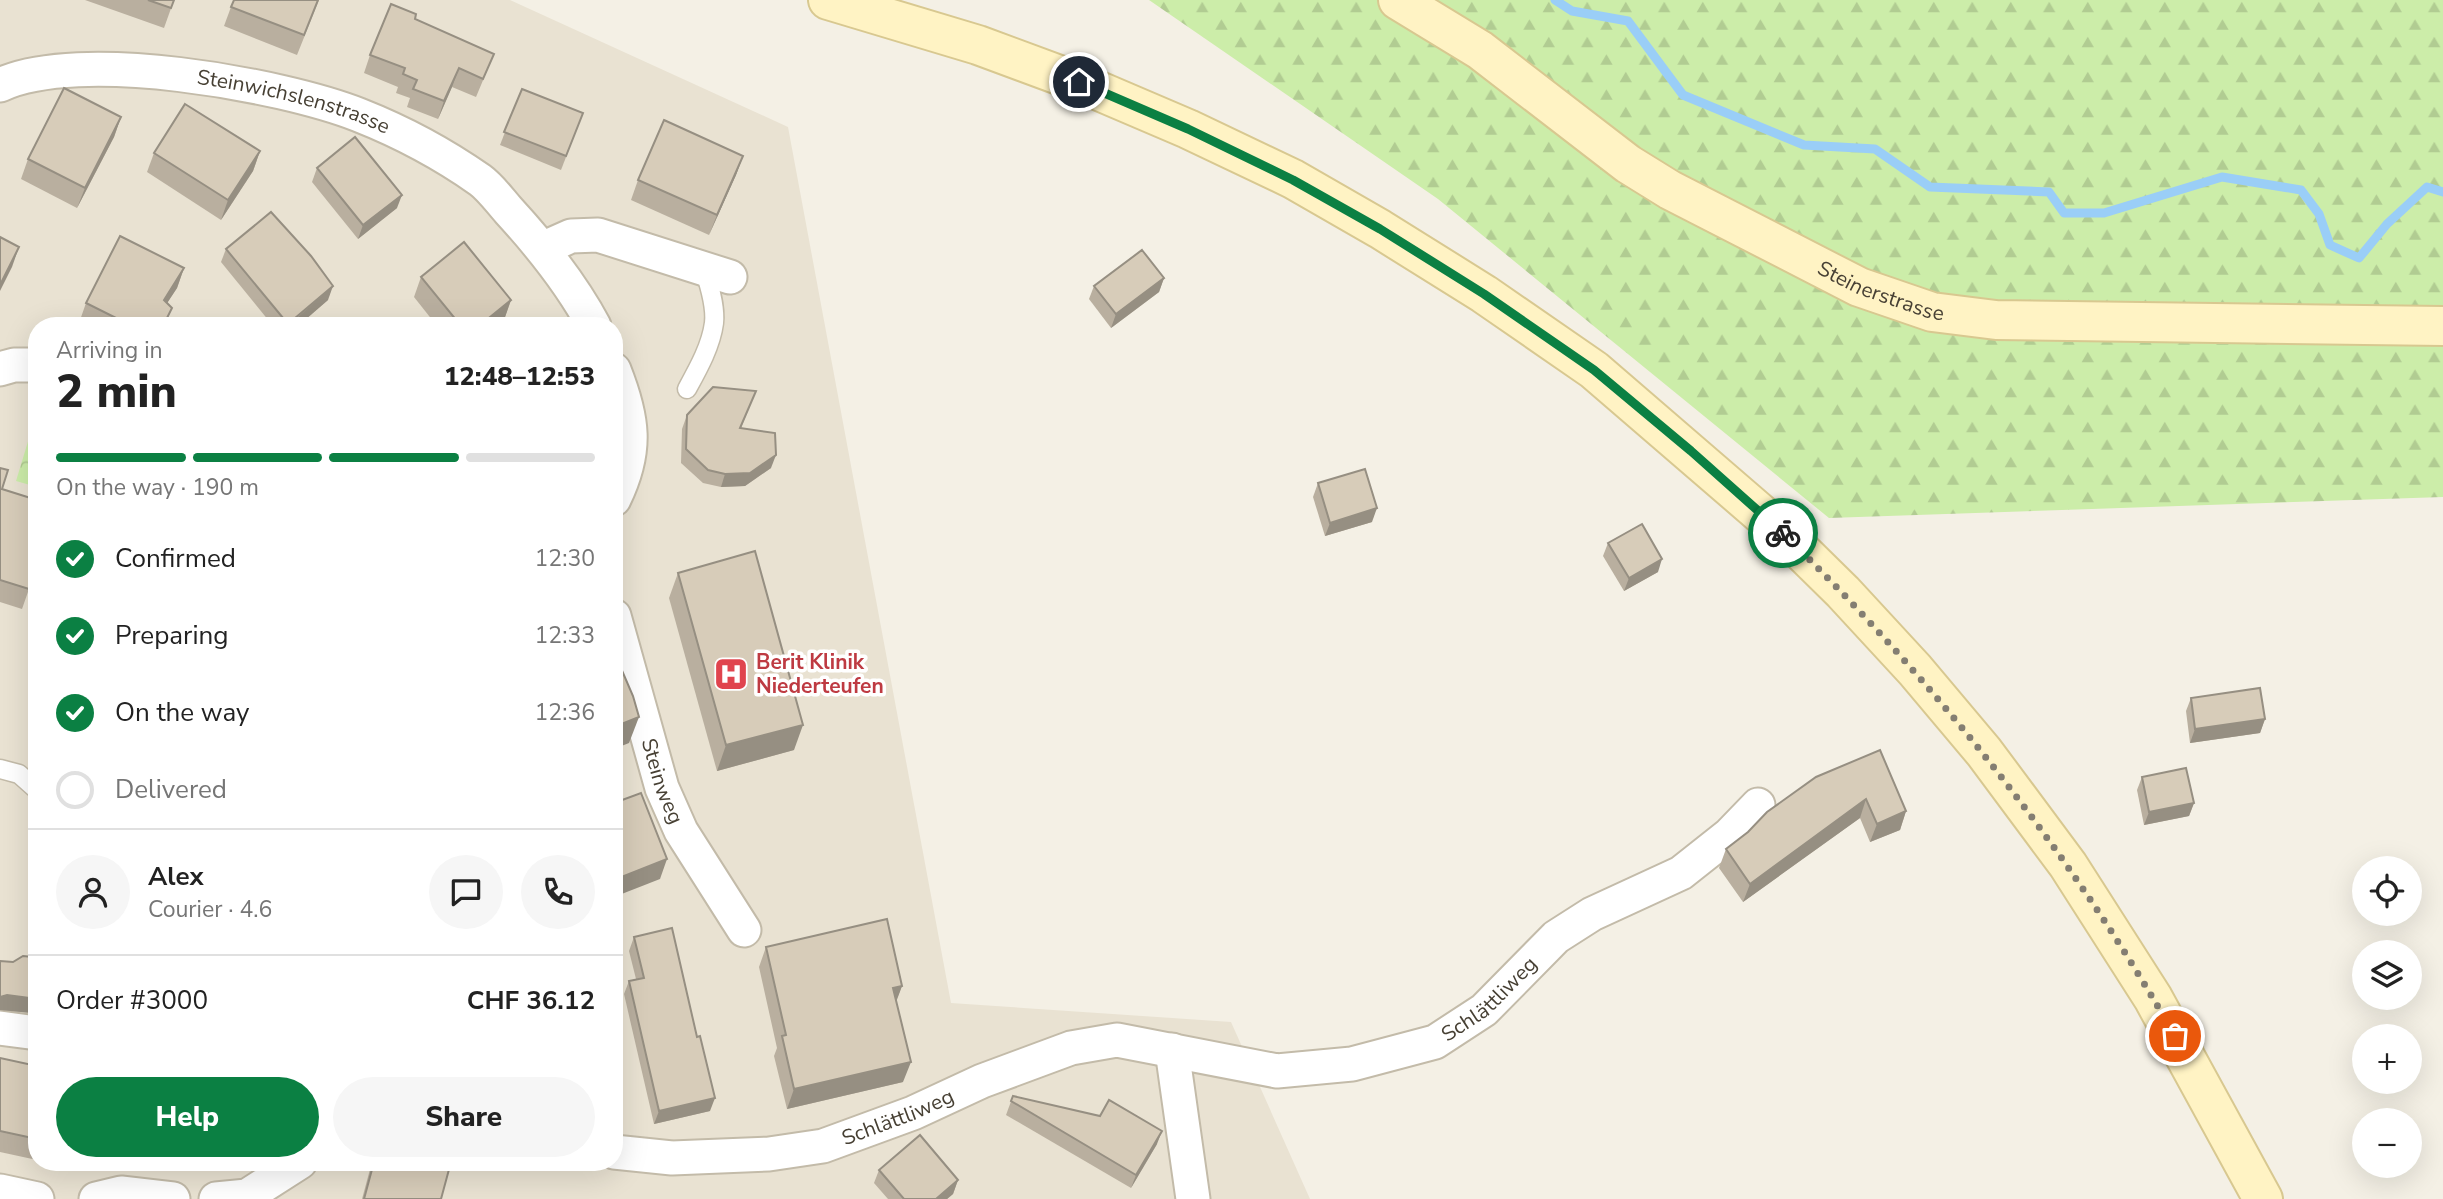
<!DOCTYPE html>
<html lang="en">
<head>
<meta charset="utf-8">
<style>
	:root { --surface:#fff; --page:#f6f6f6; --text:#222; --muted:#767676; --line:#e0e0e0; --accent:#0b8043 }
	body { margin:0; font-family:"Nunito Sans",sans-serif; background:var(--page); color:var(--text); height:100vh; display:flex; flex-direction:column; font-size:26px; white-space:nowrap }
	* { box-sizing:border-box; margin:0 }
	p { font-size:23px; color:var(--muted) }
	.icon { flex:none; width:38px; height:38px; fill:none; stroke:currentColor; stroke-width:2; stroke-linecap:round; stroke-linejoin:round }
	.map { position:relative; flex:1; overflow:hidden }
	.drawer { position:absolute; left:28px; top:317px; width:595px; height:854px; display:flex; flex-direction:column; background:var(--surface); border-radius:28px; box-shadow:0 7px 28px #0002 }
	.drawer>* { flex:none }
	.buttons { position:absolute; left:2352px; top:856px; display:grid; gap:14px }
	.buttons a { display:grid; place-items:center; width:70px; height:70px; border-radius:50%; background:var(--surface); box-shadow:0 7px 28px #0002; font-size:35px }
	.pin { position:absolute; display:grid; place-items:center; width:60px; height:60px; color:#fff; margin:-30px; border:4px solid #fff; border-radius:50%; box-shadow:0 2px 7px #0007 }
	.courier { position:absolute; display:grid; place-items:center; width:70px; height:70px; margin:-35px; border:5px solid #0b8043; border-radius:50%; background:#fff; color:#222; box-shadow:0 2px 9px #0007 }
	.head em { font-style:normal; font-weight:800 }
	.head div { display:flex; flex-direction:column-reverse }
	.head { display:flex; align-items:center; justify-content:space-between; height:119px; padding:0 28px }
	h1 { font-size:46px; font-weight:800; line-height:52px }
	.bar { display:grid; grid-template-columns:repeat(4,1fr); gap:10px 7px; align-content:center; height:84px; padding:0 28px }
	.bar i { height:9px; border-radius:5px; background:var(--line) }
	.bar .selected { background:var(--accent) }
	.bar p { grid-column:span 4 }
	.line { display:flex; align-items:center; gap:18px; padding:0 28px; border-top:2px solid var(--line) }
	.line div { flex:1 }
	.round { display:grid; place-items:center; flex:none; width:74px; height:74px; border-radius:37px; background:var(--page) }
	ol { padding:0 28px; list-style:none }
	li { display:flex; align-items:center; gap:21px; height:77px }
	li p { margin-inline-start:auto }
	li .icon { padding:7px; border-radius:50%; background:var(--accent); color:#fff; stroke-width:4 }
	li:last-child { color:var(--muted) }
	li i { width:38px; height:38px; border:4px solid var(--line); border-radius:50% }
	.button { display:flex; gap:14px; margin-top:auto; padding:14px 28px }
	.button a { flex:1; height:80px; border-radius:42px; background:var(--accent); color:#fff; font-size:28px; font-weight:800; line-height:80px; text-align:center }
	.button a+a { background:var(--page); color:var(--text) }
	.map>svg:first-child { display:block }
	.residential { fill:#e9e2d2; fill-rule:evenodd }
	.forest { fill:url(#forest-firs) }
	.park { fill:url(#park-crowns) }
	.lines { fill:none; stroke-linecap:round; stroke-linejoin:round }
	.stream { stroke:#9acef7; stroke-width:9 }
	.service-casing { stroke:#c3bba9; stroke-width:21 }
	.minor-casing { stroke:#c3bba9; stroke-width:37 }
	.secondary-casing { stroke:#d8c890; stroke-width:42 }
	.service { stroke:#fff; stroke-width:18 }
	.minor { stroke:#fff; stroke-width:33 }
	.secondary { stroke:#fff3c4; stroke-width:38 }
	.wall { fill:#b9af9f }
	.shaded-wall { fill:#968f82 }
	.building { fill:#d7ccb9; stroke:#968f82; stroke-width:2 }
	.done { stroke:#847e72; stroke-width:7; stroke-dasharray:0 12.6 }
	.route { stroke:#0b8043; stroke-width:9 }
	.labels { text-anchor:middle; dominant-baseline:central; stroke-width:7; stroke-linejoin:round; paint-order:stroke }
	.street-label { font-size:21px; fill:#474034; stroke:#fff }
	.health-label { font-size:21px; font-weight:bold; fill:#be3a42; stroke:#fff; text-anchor:start }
</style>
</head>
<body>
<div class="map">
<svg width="2443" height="1199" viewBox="0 0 2443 1199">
	<defs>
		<pattern id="forest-firs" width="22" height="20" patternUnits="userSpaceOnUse" patternTransform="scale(1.75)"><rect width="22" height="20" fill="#cceda9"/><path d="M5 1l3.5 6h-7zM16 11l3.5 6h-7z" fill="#b1cc92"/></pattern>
		<pattern id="park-crowns" width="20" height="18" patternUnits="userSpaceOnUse" patternTransform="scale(1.75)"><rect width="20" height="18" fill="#cceda9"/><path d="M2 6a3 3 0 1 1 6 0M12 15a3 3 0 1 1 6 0" fill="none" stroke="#b1cc92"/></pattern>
	</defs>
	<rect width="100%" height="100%" fill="#f4f0e5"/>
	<path class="residential" d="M0,0h510l278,127 163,876 280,19 79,177h-1310zM37,326h577v836h-577z"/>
	<path class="forest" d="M1149,0h1294v497l-614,21 -391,-319z"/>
	<path class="park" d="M33,425l4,2v60l-21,-6z"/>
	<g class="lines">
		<path class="stream" d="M1555,0l17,11 56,10 55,74 121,50 71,4 55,38 119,5 15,21h40l118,-36 79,13 18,24 11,31 29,13 28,-34 40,-37 16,5"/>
		<g class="service-casing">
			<g id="service">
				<path d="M687,389c11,-20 24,-43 27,-66 2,-17 -5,-39 -10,-54"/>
				<path d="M0,769l19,5 18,16"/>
			</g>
		</g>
		<g class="minor-casing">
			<g id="minor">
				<path id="s1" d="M0,85c78,-37 280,-1 359,30 43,17 84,39 121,65 11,8 20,21 29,31 33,36 62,72 85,115"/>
				<path d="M544,248l27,-12 27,-1 132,42"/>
				<path d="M0,369l14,-4h23"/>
				<path d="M614,370c19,48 24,80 0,129"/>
				<path id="s2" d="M614,616l48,172 19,43 63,99"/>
				<path d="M0,1028l37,5"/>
				<path d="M1172,1050l21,149"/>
				<path id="s3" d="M614,1152l58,6 97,-4 54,-8 90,-33 69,-32 89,-33 46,-8 160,31 75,-7 83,-22 49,-32 72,-73 36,-23 89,-41 48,-38 29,-30"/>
				<path d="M0,1191l37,8"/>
				<path d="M96,1199l25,-6 52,6"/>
				<path d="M216,1199l31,-3 53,-34"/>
			</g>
		</g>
		<g class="secondary-casing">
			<g id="secondary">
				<path d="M828,0l150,45 100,37 110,47 105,50 87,50 104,65 110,76 189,163 60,59 72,78 69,82 84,113 85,133 110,201"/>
				<path id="s4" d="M1398,0l82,50 148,114 42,26 189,97 73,25 64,8 447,6"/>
			</g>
		</g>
		<use href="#service" class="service"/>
		<use href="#minor" class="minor"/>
		<use href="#secondary" class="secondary"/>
	</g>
	<g class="wall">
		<path d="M85,0h89l-10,28z"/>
		<path d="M319,0l-22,55 -73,-29 7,-19z"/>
		<path d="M415,19l79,35 -18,43 -24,-10 -14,32 -31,-12 3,-9 -14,-5 2,-6 -34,-14 6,-18z"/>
		<path d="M522,89l61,24 -22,57 -61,-25z"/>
		<path d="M121,117l-7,20 -37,71 -56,-29 7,-20z"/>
		<path d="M260,151l-7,20 -32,49 -74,-48 7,-19z"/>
		<path d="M743,156l-7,19 -27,60 -78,-35 7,-20z"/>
		<path d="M317,168l80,40 -39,31 -46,-57z"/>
		<path d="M226,249l102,51 -30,26h-25l-52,-64z"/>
		<path d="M184,268l-7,20 -10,15 -2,23h-80l-6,-3 7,-20z"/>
		<path d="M421,277l90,23 -7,20 -7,6h-60l-23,-29z"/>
		<path d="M1164,278l-5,14 -48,36 -22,-29 5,-13z"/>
		<path d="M756,391l-15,37 30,40 -26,18 -24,1 -18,-4 -22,-20 1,-34 5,-14z"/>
		<path d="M0,468l2,21 27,100 -7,20 -22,-7z"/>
		<path d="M1318,483l54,39 -47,14 -12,-39z"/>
		<path d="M1608,543l50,29 -34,19 -21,-35z"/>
		<path d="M678,573l116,177 -77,21 -48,-173z"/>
		<path d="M2191,698l74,21 -5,14 -70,10 -4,-32z"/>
		<path d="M1816,777l90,34 -6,19 -30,12 -10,-24 -117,84 -24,-34 7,-19z"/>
		<path d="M2142,777l52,26 -5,13 -45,9 -7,-35z"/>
		<path d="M634,937l76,174 -56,13 -30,-130 5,-13 7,-2 -7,-28z"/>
		<path d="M766,947l136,39 -6,15 7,81 -116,27 -13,-53 3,-8 -18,-81z"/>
		<path d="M0,961h37v50l-4,-1 -1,3 -32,-3z"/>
		<path d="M0,1058l37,8v94l-37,-8z"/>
		<path d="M1013,1096l144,48 -26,44 -125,-73z"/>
		<path d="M45,1162h22l-2,4z"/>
		<path d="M372,1162h79l-10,37h-79z"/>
		<path d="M879,1170l79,10 -5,14 -6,5h-59l-14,-16z"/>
	</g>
	<g class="shaded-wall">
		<path d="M459,68l-7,19 -14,32 6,-18z"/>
		<path d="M121,117l-7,20 -37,71 8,-20z"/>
		<path d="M260,151l-7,20 -32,49 7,-20z"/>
		<path d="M743,156l-7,19 -27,60 8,-20z"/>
		<path d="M402,195l-5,13 -39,31 5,-14z"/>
		<path d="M19,247l-7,20 -12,24v-6z"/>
		<path d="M184,268l-7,20 -21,32 8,-20z"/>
		<path d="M1164,278l-5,14 -48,36 5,-14z"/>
		<path d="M333,286l-5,14 -30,26h-10z"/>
		<path d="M511,300l-7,20 -7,6h-18z"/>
		<path d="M776,455l-5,13 -26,18 -24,1 4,-13z"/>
		<path d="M1377,508l-5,14 -47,14 5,-13z"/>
		<path d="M1662,559l-4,13 -34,19 5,-13z"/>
		<path d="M639,717l-10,26 -15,6v-22z"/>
		<path d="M2265,719l-5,14 -70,10 5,-14z"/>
		<path d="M803,725l-9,25 -77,21 9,-26z"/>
		<path d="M1866,799l-6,19 -117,84 7,-18z"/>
		<path d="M2194,803l-5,13 -45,9 5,-13z"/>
		<path d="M1906,811l-6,19 -30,12 7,-18z"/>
		<path d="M667,859l-7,20 -46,18v-17z"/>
		<path d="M902,986l-7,19 -2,-17z"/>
		<path d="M7,995l30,4 -5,14 -32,-3v-13z"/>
		<path d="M911,1062l-8,20 -116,27 7,-20z"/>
		<path d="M715,1098l-5,13 -56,13 5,-13z"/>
		<path d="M614,1102h4l-4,10z"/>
		<path d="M1162,1131l-5,13 -26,44 5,-13z"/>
		<path d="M958,1180l-5,14 -6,5h-11z"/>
	</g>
	<g class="building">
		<path d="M148,0h26l-3,8z"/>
		<path d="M234,0h84l-14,35 -73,-28z"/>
		<path d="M391,4l25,10 -1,5 79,35 -11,25 -24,-11 -15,33 -31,-12 4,-9 -14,-6 2,-6 -35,-13z"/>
		<path d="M64,88l57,29 -36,71 -57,-29z"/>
		<path d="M522,89l61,24 -17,43 -62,-24z"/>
		<path d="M185,104l75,47 -32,49 -74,-47z"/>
		<path d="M664,120l79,36 -26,59 -79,-35z"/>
		<path d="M355,137l47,58 -39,30 -46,-57z"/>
		<path d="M271,212l40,44 22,30 -45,38 -62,-75z"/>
		<path d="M120,236l64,32 -20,32 8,8 -9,18h-31l-46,-23z"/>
		<path d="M0,237l19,10 -19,38z"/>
		<path d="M464,242l47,58 -32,26h-18l-40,-49z"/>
		<path d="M1142,250l22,28 -48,36 -22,-28z"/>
		<path d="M713,387l43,4 -16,37 35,5 1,22 -26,18 -25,1 -17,-4 -22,-21 1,-34z"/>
		<path d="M0,468l8,2 -6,19 35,11v65l-8,24 -29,-9z"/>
		<path d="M1365,469l12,39 -47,15 -12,-40z"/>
		<path d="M1642,524l20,35 -33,19 -21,-35z"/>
		<path d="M755,551l48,174 -77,20 -48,-172z"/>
		<path d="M614,652l19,44 6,21 -25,10z"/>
		<path d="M2260,688l5,31 -70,10 -4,-31z"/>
		<path d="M1880,750l26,61 -29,13 -11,-25 -116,85 -24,-35 22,-17 19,-20 49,-35z"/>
		<path d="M2186,768l8,35 -45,9 -7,-35z"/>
		<path d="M641,793l26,66 -53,21v-77z"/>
		<path d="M887,919l15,67 -9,2 18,74 -117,27 -12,-53 4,-1 -20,-88z"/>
		<path d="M672,928l25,109 3,-1 15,62 -56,13 -30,-130 15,-3 -10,-41z"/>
		<path d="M23,956l10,1 4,4v38l-30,-4 -7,2v-36l13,1z"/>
		<path d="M614,1027l6,1 -2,74h-4z"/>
		<path d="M0,1058l37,8v73l-37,-8z"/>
		<path d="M1013,1096l87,20 9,-16 53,31 -26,44 -125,-74z"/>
		<path d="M920,1135l38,45 -22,19h-32l-25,-29z"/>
		<path d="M374,1162h77l-10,37h-77z"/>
	</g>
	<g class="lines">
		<path class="done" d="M1783,533c153,150 286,317 392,503"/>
		<path class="route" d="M1079,82l109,47 105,51 87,49 104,65 110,76 97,81 92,82"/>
	</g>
	<defs>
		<g id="hospital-square" transform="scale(1.75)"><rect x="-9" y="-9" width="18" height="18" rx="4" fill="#e0444e" stroke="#fff"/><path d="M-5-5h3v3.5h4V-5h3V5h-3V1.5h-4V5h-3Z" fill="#fff"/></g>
	</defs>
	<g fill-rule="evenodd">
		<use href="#hospital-square" x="731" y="674"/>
	</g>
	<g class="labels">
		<g class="street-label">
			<text stroke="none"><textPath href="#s1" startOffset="299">Steinwichslenstrasse</textPath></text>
			<text stroke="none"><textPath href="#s4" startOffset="567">Steinerstrasse</textPath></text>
			<text stroke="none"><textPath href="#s2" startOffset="172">Steinweg</textPath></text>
			<text stroke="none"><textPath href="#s3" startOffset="917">Schlättliweg</textPath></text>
			<text stroke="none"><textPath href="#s3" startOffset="290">Schlättliweg</textPath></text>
		</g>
		<g class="health-label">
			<text x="756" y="662">Berit Klinik<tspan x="756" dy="24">Niederteufen</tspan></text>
		</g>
	</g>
</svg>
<div class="buttons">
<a><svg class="icon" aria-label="locate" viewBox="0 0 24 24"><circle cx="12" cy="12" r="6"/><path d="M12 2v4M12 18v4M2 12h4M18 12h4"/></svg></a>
<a><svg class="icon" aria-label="layers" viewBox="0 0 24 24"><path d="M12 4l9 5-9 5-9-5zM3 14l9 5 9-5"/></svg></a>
<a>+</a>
<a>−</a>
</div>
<div class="pin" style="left:2175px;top:1036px;background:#ea580c"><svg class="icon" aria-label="bag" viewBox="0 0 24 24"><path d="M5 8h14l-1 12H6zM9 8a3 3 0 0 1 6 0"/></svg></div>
<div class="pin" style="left:1079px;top:82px;background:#1f2937"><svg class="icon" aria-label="home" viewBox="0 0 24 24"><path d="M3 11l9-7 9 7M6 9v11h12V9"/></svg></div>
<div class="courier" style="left:1783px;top:533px"><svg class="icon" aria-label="bike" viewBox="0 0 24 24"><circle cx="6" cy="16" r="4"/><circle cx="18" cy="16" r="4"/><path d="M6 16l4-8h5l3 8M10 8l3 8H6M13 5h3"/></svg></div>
<section class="drawer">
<div class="head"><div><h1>2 min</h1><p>Arriving in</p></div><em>12:48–12:53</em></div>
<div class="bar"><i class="selected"></i><i class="selected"></i><i class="selected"></i><i></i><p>On the way · 190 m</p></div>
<ol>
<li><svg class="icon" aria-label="check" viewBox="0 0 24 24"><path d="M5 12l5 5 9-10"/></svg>Confirmed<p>12:30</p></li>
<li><svg class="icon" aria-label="check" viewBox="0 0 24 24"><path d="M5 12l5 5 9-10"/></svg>Preparing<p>12:33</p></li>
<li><svg class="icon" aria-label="check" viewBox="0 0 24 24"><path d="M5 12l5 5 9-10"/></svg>On the way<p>12:36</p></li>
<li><i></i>Delivered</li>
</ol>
<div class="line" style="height:126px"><a class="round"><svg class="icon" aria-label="person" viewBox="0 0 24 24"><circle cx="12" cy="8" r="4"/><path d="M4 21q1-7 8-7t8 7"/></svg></a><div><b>Alex</b><p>Courier · 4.6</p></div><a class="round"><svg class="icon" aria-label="chat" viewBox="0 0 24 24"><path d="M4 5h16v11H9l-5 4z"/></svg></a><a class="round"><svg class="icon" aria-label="phone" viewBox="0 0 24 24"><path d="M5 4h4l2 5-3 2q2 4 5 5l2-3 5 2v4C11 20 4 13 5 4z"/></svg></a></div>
<div class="line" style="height:91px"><div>Order #3000</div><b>CHF 36.12</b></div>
<div class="button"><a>Help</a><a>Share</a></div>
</section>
</div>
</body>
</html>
